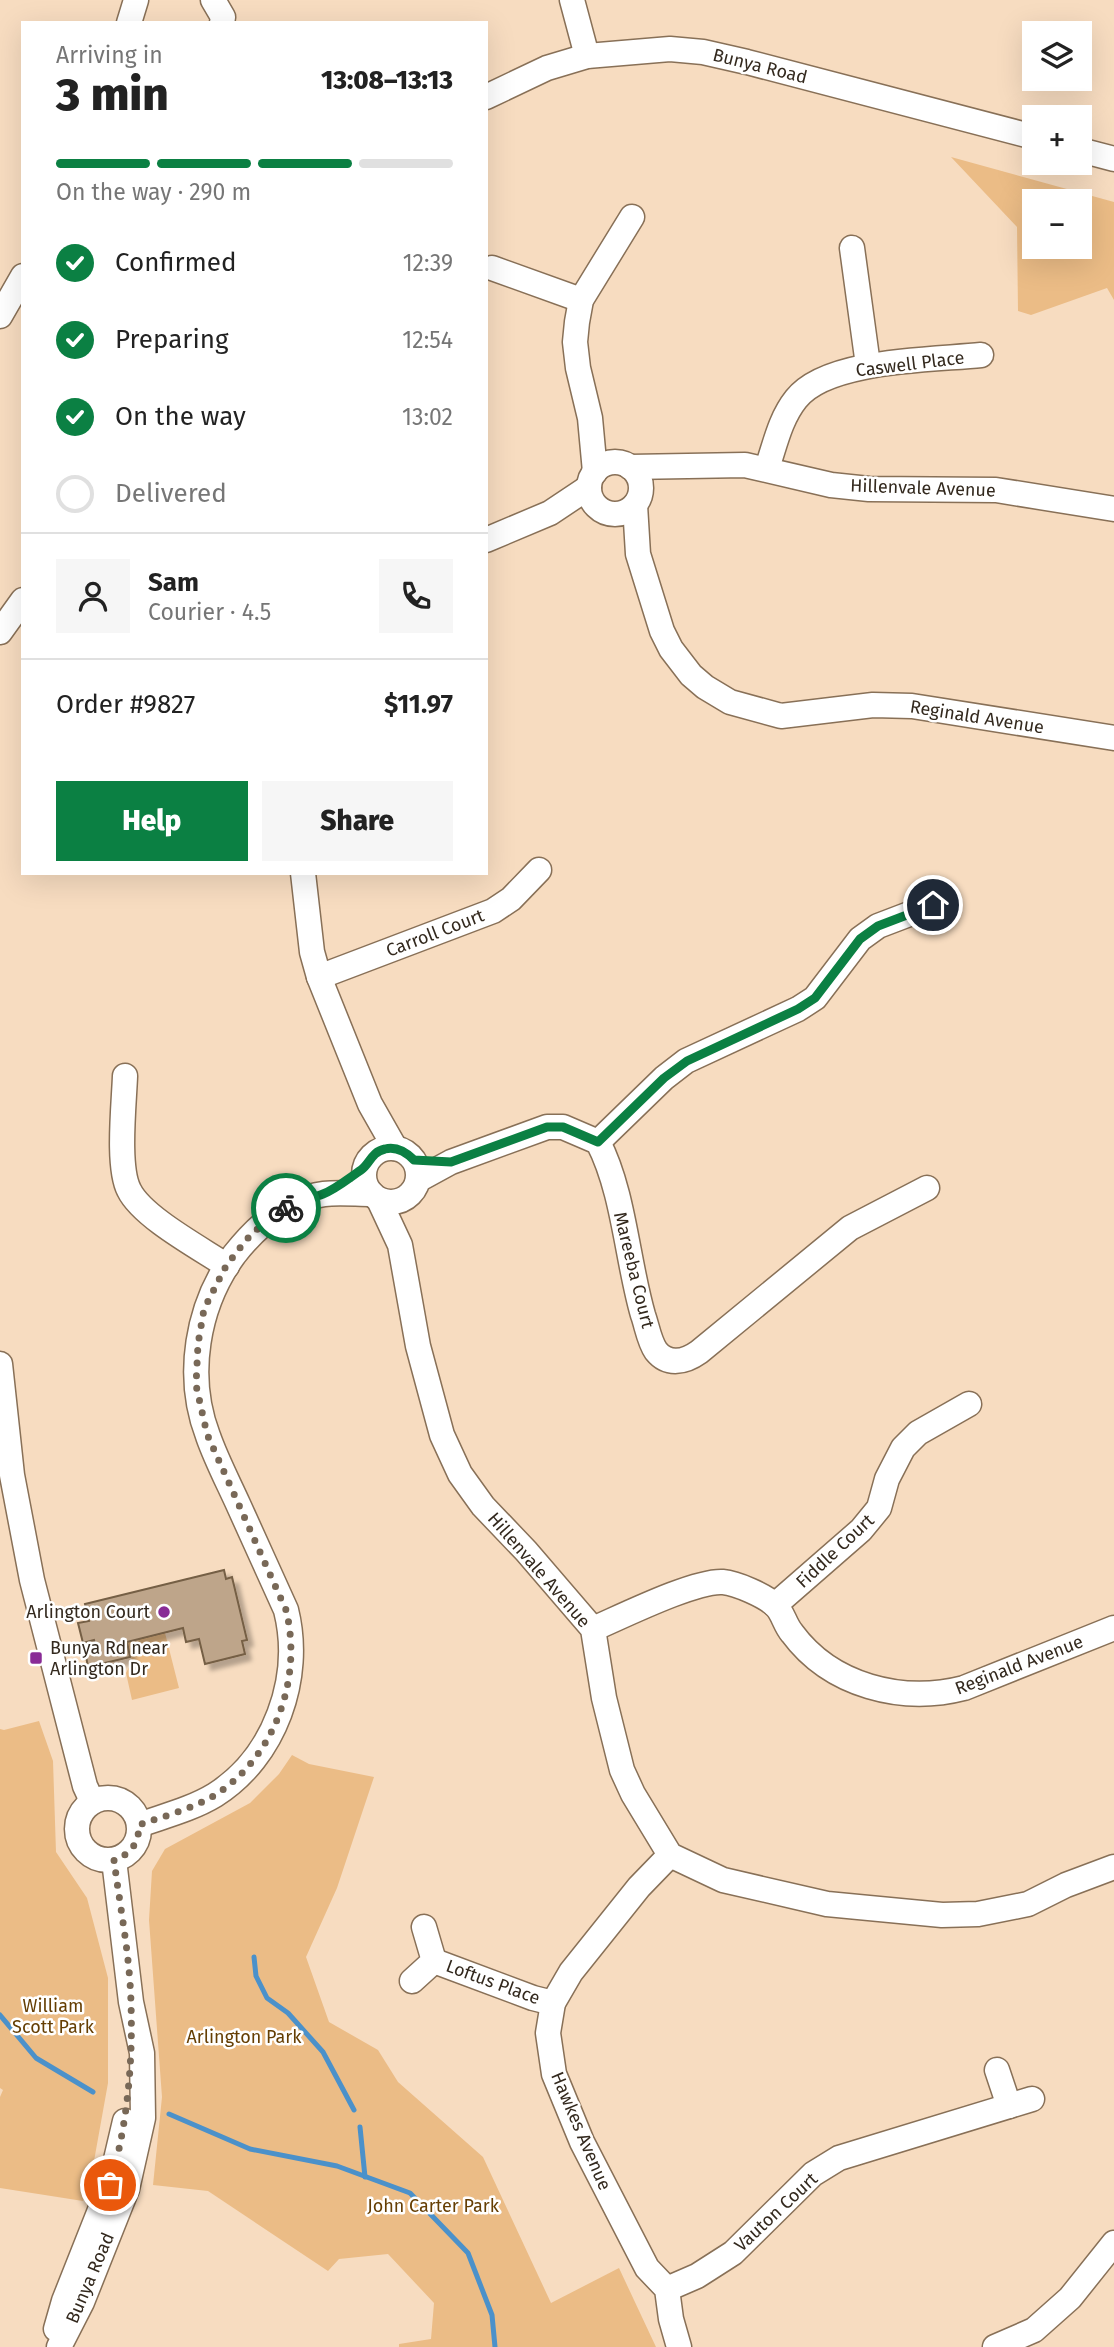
<!DOCTYPE html>
<html lang="en">
<head>
<meta charset="utf-8">
<style>
	:root { --surface:#fff; --page:#f6f6f6; --text:#222; --muted:#767676; --line:#e0e0e0; --accent:#0b8043 }
	body { margin:0; font-family:"Fira Sans",sans-serif; background:var(--page); color:var(--text); height:100vh; display:flex; flex-direction:column; font-size:26px; white-space:nowrap }
	* { box-sizing:border-box; margin:0 }
	p { font-size:23px; color:var(--muted) }
	.icon { flex:none; width:38px; height:38px; fill:none; stroke:currentColor; stroke-width:2; stroke-linecap:round; stroke-linejoin:round }
	.map { position:relative; flex:1; overflow:hidden }
	.details { position:absolute; left:21px; top:21px; width:467px; height:854px; display:flex; flex-direction:column; background:var(--surface); border-radius:0px; box-shadow:0 7px 28px #0002 }
	.details>* { flex:none }
	.controls { position:absolute; left:1022px; top:21px; display:grid; gap:14px }
	.controls a { display:grid; place-items:center; width:70px; height:70px; border-radius:0px; background:var(--surface); box-shadow:0 7px 28px #0002; font-size:35px }
	.pin { position:absolute; display:grid; place-items:center; width:60px; height:60px; color:#fff; margin:-30px; border:4px solid #fff; border-radius:50%; box-shadow:0 2px 7px #0007 }
	.courier { position:absolute; display:grid; place-items:center; width:70px; height:70px; margin:-35px; border:5px solid #0b8043; border-radius:50%; background:#fff; color:#222; box-shadow:0 2px 9px #0007 }
	.overview em { font-style:normal; font-weight:800 }
	.overview div { display:flex; flex-direction:column-reverse }
	.overview { display:flex; align-items:center; justify-content:space-between; height:119px; padding:0 35px }
	h1 { font-size:46px; font-weight:800; line-height:52px }
	.bar { display:grid; grid-template-columns:repeat(4,1fr); gap:10px 7px; align-content:center; height:84px; padding:0 35px }
	.bar i { height:9px; border-radius:5px; background:var(--line) }
	.bar .selected { background:var(--accent) }
	.bar p { grid-column:span 4 }
	.line { display:flex; align-items:center; gap:18px; padding:0 35px; border-top:2px solid var(--line) }
	.line div { flex:1 }
	.round { display:grid; place-items:center; flex:none; width:74px; height:74px; border-radius:0px; background:var(--page) }
	ol { padding:0 35px; list-style:none }
	li { display:flex; align-items:center; gap:21px; height:77px }
	li p { margin-inline-start:auto }
	li .icon { padding:7px; border-radius:50%; background:var(--accent); color:#fff; stroke-width:4 }
	li:last-child { color:var(--muted) }
	li i { width:38px; height:38px; border:4px solid var(--line); border-radius:50% }
	.primary-button { display:flex; gap:14px; margin-top:auto; padding:14px 35px }
	.primary-button a { flex:1; height:80px; border-radius:0px; background:var(--accent); color:#fff; font-size:28px; font-weight:800; line-height:80px; text-align:center }
	.primary-button a+a { background:var(--page); color:var(--text) }
	.map>svg:first-child { display:block }
	.green { fill:#ebbc86; fill-rule:evenodd }
	.lines { fill:none; stroke-linecap:round; stroke-linejoin:round }
	.stream { stroke:#4b91ca; stroke-width:5 }
	.building { fill:#bea58a; stroke:#755f45; stroke-width:2; filter:url(#shadow) }
	.minor-casing { stroke:#887057; stroke-width:27 }
	.minor { stroke:#fff; stroke-width:24 }
	.done { stroke:#786857; stroke-width:7; stroke-dasharray:0 12.6 }
	.route { stroke:#0b8043; stroke-width:9 }
	.poi-dot { fill:#892b96; stroke:#fff; stroke-width:2.5 }
	.labels { text-anchor:middle; dominant-baseline:central; stroke-width:5; stroke-linejoin:round; paint-order:stroke }
	.street-label { font-size:18px; fill:#33291e; stroke:#fff }
	.poi-label { font-size:18px; fill:#33291e; stroke:#fff; text-anchor:end }
	.park-label { font-size:18px; fill:#653e03; stroke:#fff }
</style>
</head>
<body>
<div class="map">
<svg width="1114" height="2347" viewBox="0 0 1114 2347">
	<defs>
		<filter id="shadow"><feDropShadow dx="6" dy="6" stdDeviation="2" flood-color="#0004"/></filter>
	</defs>
	<rect width="100%" height="100%" fill="#f7dcc0"/>
	<g class="green">
		<path d="M951,157l163,45v98l-7,-12 -76,27 -13,-4 -1,-84zM1034,201h46v46h-46z"/>
		<path d="M165,1633l14,55 -47,12 -6,-27 6,-12 -5,-19z"/>
		<path d="M39,1721l14,40 3,91 31,46 21,80v105l-14,78 -11,40 -83,-13v-91l3,-7 -3,-2v-359l4,1z"/>
		<path d="M292,1755l17,9 65,13 -37,111 -31,69 23,65 49,28 20,32 85,75 68,146 68,-35 37,79h-257v-3l32,-5 3,-36 -46,-49 -49,5 -11,12 -120,-80 -55,-6 9,-88 -13,-177 3,-49 13,-22 85,-46 29,-29z"/>
	</g>
	<g class="lines">
		<g class="stream">
			<path d="M254,1957l2,19 11,22 21,15 35,39 31,58"/>
			<path d="M0,2015l36,43 57,34"/>
			<path d="M169,2114l81,35 87,17 73,27 58,60 24,62 3,32"/>
			<path d="M360,2127l5,50"/>
		</g>
	</g>
	<path class="building" d="M224,1570l2,9 6,-2 15,63 -5,1 3,13 -40,10 -6,-25 -13,3 -3,-14 -56,14 3,15 -42,10 -3,-16 11,-3 -2,-8 -11,3 -5,-20 11,-2 -4,-17z"/>
	<g class="lines">
		<g class="minor-casing">
			<g id="minor">
				<path d="M213,0l10,17 -1,6"/>
				<path d="M572,0l15,56"/>
				<path d="M129,23l7,-23"/>
				<path d="M486,97l61,-29 40,-12 83,-7 33,3 44,10 287,75"/>
				<path d="M1080,150l34,9"/>
				<path d="M852,248l16,117"/>
				<path d="M492,268l89,32"/>
				<path d="M0,316l23,-40"/>
				<circle cx="615" cy="488" r="26"/>
				<path d="M630,467l115,-2 86,20 38,4 127,1 118,19"/>
				<path d="M767,468c8,-23 13,-49 29,-69 31,-40 137,-39 185,-44"/>
				<path d="M595,472l-5,-54 -12,-50 -3,-26 2,-20 4,-22 51,-83"/>
				<path d="M635,505l3,49 24,77 9,18 20,26 14,12 25,15 51,14 92,-11 39,1 202,32"/>
				<path d="M486,540l64,-27 39,-26"/>
				<path d="M0,632l23,-32"/>
				<path d="M303,873l9,79 7,25 51,127 25,44"/>
				<path d="M319,977l174,-66 18,-12 28,-29"/>
				<path d="M125,1076c-1,28 -8,91 4,114 13,27 71,58 98,76"/>
				<path d="M598,1142l66,-64 22,-17 112,-52 17,-11 45,-59 18,-13 55,-21"/>
				<circle cx="391" cy="1175" r="27"/>
				<path d="M418,1180l33,-18 96,-35h16l35,15c26,50 29,118 45,173 4,11 6,26 13,36 12,15 29,11 43,1l151,-124 77,-40"/>
				<path d="M379,1200l21,45 18,101 24,89 18,39 23,32 43,45 67,78 11,69 18,72 11,24 37,61 53,25 104,24 115,11 36,-1 50,-10 38,-19 48,-18"/>
				<path d="M0,1364l12,111 20,105 53,206 7,15"/>
				<path d="M775,1605l86,-75 18,-22 8,-29 16,-31 15,-15 51,-29"/>
				<path d="M593,1629c28,-12 102,-49 130,-47 13,1 43,14 53,24 7,7 9,19 16,27 39,53 110,71 172,55l150,-60"/>
				<circle cx="108" cy="1829" r="31"/>
				<path d="M139,1825c25,-9 53,-16 76,-30 60,-38 88,-117 71,-185 -16,-35 -32,-71 -48,-106 -10,-22 -22,-45 -30,-68 -23,-60 -11,-130 26,-181 22,-28 53,-56 90,-61 15,-2 32,0 48,0"/>
				<path d="M670,1855l-31,32 -68,85 -18,31 -5,30 6,41 28,68 65,126 20,21 4,30 8,28"/>
				<path d="M434,1961l99,37 20,5"/>
				<path d="M412,1981l22,-20 -10,-34"/>
				<path d="M997,2070l12,36"/>
				<path d="M667,2289l30,-13 36,-23 80,-79 26,-16 193,-59"/>
				<path d="M56,2329l8,-28 46,-116 15,-64"/>
				<path d="M59,2347l23,-45 45,-113 16,-71 -1,-65 -11,-51 -17,-142"/>
				<path d="M995,2347l39,-17 36,-32 44,-55"/>
			</g>
		</g>
		<use href="#minor" class="minor"/>
	</g>
	<g class="lines">
		<path class="done" d="M110,2185c17,-59 23,-120 21,-181 -1,-48 -11,-97 -17,-144 17,-6 25,-17 25,-35 25,-9 53,-16 76,-30 60,-38 88,-117 71,-185l-79,-176 -11,-49 2,-41 6,-35 22,-43 20,-26 25,-24 15,-8"/>
		<path class="route" d="M286,1208c12,-7 24,-9 37,-14 13,-5 26,-16 38,-24 9,-6 10,-18 24,-21 12,-3 21,3 29,11l37,2 96,-35h16l35,15 66,-64 23,-17 111,-52 17,-11 45,-59 18,-13 55,-21"/>
	</g>
	<g class="poi-dot">
		<circle cx="164" cy="1612" r="7"/>
		<rect x="29" y="1651" width="14" height="14" rx="3.5"/>
	</g>
	<g class="labels">
		<g class="street-label">
			<text transform="translate(760 66) rotate(14)">Bunya Road</text>
			<text transform="translate(910 364) rotate(-7)">Caswell Place</text>
			<text transform="translate(923 488) rotate(2)">Hillenvale Avenue</text>
			<text transform="translate(977 717) rotate(9)">Reginald Avenue</text>
			<text transform="translate(435 933) rotate(-21)">Carroll Court</text>
			<text transform="translate(634 1270) rotate(76)">Mareeba Court</text>
			<text transform="translate(835 1551) rotate(-43)">Fiddle Court</text>
			<text transform="translate(539 1570) rotate(49)">Hillenvale Avenue</text>
			<text transform="translate(1019 1665) rotate(-21)">Reginald Avenue</text>
			<text transform="translate(493 1982) rotate(20)">Loftus Place</text>
			<text transform="translate(581 2131) rotate(67)">Hawkes Avenue</text>
			<text transform="translate(776 2212) rotate(-43)">Vauton Court</text>
			<text transform="translate(90 2278) rotate(-67)">Bunya Road</text>
		</g>
		<g class="poi-label">
			<text x="150" y="1612">Arlington Court</text>
			<text x="50" y="1648" text-anchor="start">Bunya Rd near<tspan x="50" dy="21">Arlington Dr</tspan></text>
		</g>
		<g class="park-label">
			<text x="53" y="2006">William<tspan x="53" dy="21">Scott Park</tspan></text>
			<text x="244" y="2037">Arlington Park</text>
			<text x="433" y="2206">John Carter Park</text>
		</g>
	</g>
</svg>
<div class="controls">
<a><svg class="icon" aria-label="layers" viewBox="0 0 24 24"><path d="M12 4l9 5-9 5-9-5zM3 14l9 5 9-5"/></svg></a>
<a>+</a>
<a>−</a>
</div>
<div class="pin" style="left:110px;top:2185px;background:#ea580c"><svg class="icon" aria-label="bag" viewBox="0 0 24 24"><path d="M5 8h14l-1 12H6zM9 8a3 3 0 0 1 6 0"/></svg></div>
<div class="pin" style="left:933px;top:905px;background:#1f2937"><svg class="icon" aria-label="home" viewBox="0 0 24 24"><path d="M3 11l9-7 9 7M6 9v11h12V9"/></svg></div>
<div class="courier" style="left:286px;top:1208px"><svg class="icon" aria-label="bike" viewBox="0 0 24 24"><circle cx="6" cy="16" r="4"/><circle cx="18" cy="16" r="4"/><path d="M6 16l4-8h5l3 8M10 8l3 8H6M13 5h3"/></svg></div>
<section class="details">
<div class="overview"><div><h1>3 min</h1><p>Arriving in</p></div><em>13:08–13:13</em></div>
<div class="bar"><i class="selected"></i><i class="selected"></i><i class="selected"></i><i></i><p>On the way · 290 m</p></div>
<ol>
<li><svg class="icon" aria-label="check" viewBox="0 0 24 24"><path d="M5 12l5 5 9-10"/></svg>Confirmed<p>12:39</p></li>
<li><svg class="icon" aria-label="check" viewBox="0 0 24 24"><path d="M5 12l5 5 9-10"/></svg>Preparing<p>12:54</p></li>
<li><svg class="icon" aria-label="check" viewBox="0 0 24 24"><path d="M5 12l5 5 9-10"/></svg>On the way<p>13:02</p></li>
<li><i></i>Delivered</li>
</ol>
<div class="line" style="height:126px"><a class="round"><svg class="icon" aria-label="person" viewBox="0 0 24 24"><circle cx="12" cy="8" r="4"/><path d="M4 21q1-7 8-7t8 7"/></svg></a><div><b>Sam</b><p>Courier · 4.5</p></div><a class="round"><svg class="icon" aria-label="phone" viewBox="0 0 24 24"><path d="M5 4h4l2 5-3 2q2 4 5 5l2-3 5 2v4C11 20 4 13 5 4z"/></svg></a></div>
<div class="line" style="height:91px"><div>Order #9827</div><b>$11.97</b></div>
<div class="primary-button"><a>Help</a><a>Share</a></div>
</section>
</div>
</body>
</html>
